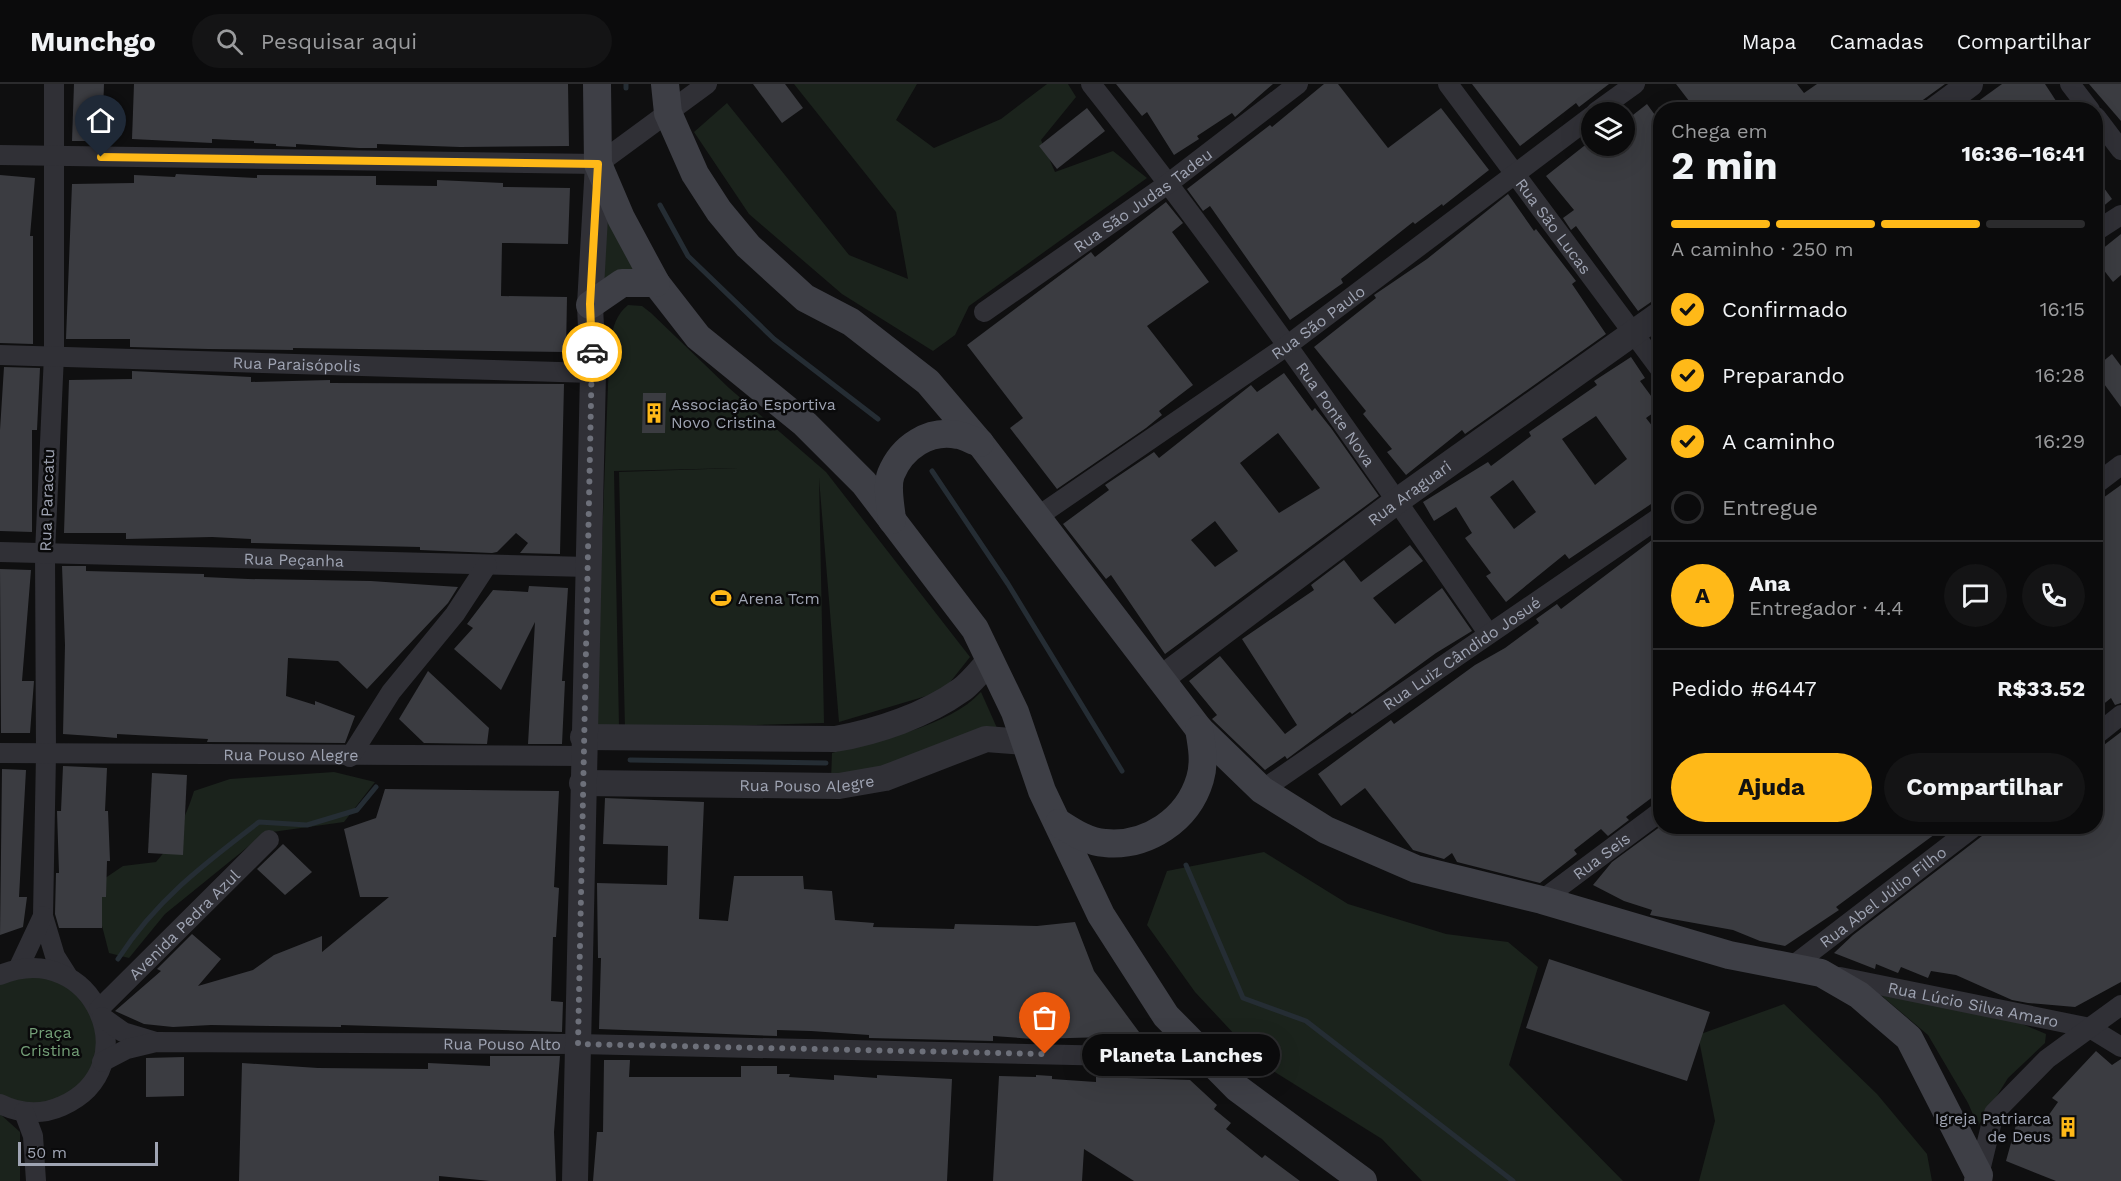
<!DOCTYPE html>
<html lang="pt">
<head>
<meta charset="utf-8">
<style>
	:root { --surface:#0b0b0c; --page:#141415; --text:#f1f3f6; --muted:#9a9b9d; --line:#2b2b2d; --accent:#ffb918 }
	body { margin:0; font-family:"Work Sans",sans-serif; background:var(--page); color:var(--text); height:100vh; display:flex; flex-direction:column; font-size:22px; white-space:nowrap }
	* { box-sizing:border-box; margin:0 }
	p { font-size:20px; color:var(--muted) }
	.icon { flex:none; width:33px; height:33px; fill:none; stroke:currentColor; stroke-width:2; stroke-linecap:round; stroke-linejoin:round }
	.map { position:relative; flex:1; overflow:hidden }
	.details { position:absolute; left:1653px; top:18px; width:450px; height:732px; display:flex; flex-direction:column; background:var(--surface); border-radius:24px; box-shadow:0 6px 24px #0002,0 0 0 2px var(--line) }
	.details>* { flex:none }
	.fabs { position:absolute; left:1581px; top:18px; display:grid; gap:12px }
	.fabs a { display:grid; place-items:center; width:54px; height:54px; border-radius:50%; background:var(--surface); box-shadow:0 6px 24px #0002,0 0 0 2px var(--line); font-size:30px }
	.scale { position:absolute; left:18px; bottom:15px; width:140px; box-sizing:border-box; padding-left:6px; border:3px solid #9fa4b3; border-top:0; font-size:16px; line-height:21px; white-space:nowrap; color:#9fa4b3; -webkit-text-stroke:4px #0a0a0b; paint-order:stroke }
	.pin { position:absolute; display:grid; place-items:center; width:51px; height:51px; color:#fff; margin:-62px -26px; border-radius:50% 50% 50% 0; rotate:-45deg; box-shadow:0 0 6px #0007 }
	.pin .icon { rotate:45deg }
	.courier { position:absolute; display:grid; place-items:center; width:60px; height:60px; margin:-30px; border:4px solid #ffb918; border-radius:50%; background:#fff; color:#222; box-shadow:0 2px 8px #0007 }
	.bubble { position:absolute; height:42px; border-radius:21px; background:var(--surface); box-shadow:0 6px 24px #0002,0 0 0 2px var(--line); font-size:20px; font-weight:700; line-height:42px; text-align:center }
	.overview em { font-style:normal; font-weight:700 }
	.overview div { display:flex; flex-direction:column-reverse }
	.overview { display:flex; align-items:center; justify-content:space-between; height:102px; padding:0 18px }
	h1 { font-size:39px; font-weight:700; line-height:45px }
	.bar { display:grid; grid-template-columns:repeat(4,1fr); gap:9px 6px; align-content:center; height:72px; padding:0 18px }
	.bar i { height:8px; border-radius:4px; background:var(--line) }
	.bar .selected { background:var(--accent) }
	.bar p { grid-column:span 4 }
	.line { display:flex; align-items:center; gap:15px; padding:0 18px; border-top:2px solid var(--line) }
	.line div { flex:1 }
	.round { display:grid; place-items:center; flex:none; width:63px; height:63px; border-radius:32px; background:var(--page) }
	ol { padding:0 18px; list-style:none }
	li { display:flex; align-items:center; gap:18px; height:66px }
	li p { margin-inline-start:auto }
	li .icon { padding:6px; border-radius:50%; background:var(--accent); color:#111; stroke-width:4 }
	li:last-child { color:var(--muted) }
	li i { width:33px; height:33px; border:3px solid var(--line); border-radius:50% }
	.action { display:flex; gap:12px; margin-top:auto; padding:12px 18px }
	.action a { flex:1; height:69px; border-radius:36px; background:var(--accent); color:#111; font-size:24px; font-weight:700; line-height:69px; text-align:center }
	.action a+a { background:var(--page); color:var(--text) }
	header { display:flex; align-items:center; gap:36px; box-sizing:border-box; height:84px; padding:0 30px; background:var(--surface); border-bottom:2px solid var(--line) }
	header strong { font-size:28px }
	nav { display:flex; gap:33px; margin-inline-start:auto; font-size:21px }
	.search { width:420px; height:54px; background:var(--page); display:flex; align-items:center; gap:15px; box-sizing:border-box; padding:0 21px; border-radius:33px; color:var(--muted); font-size:22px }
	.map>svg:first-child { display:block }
	.green { fill:#1b231c }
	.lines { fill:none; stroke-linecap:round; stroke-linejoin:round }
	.stream { stroke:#252d34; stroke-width:5 }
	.building { fill:#3b3c41; fill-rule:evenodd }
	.minor { stroke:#303036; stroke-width:20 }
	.tertiary { stroke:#303036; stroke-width:26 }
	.secondary { stroke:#3e3f46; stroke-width:28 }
	.done { stroke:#6d707a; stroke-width:6; stroke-dasharray:0 10.8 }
	.route { stroke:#ffb918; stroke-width:8 }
	.labels { text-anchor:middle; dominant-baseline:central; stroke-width:5; stroke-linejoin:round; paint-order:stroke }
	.street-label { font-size:16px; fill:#9fa4b3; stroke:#0a0a0b }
	.poi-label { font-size:16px; fill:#9fa4b3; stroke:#0a0a0b; text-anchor:start }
	.park-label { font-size:16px; fill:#74a078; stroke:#0a0a0b }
</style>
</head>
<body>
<header>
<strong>Munchgo</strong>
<div class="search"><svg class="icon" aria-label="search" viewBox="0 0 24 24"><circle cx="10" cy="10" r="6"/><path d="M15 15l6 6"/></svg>Pesquisar aqui</div>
<nav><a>Mapa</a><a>Camadas</a><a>Compartilhar</a></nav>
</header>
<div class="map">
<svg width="2121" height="1097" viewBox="0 0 2121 1097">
	<rect width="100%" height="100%" fill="#0f0f10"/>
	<g class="green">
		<path d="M794,0h123l-21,36 38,28 67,-29 46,-35h21l8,13 -35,43 14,32 58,-21 34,27 -178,128 -14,29 -22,16 -91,-57 -93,-80 -55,-82 33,-29 122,152 59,24 -12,-67z"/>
		<path d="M604,110l34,79 -34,7z"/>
		<path d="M628,221l14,1 9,7 78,75 97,84 144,185 -27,34 -104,31 -20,-244 5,245 -199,6 -6,-257 119,-4 -124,3 5,255 -24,1 13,-342c2,-26 -2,-63 20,-80z"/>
		<path d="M981,608l16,36 -118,43 -48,10 1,-28c45,-13 117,-26 149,-61z"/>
		<path d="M334,688l41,10 -31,40 -79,11 -100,81 -36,44 -20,-5 -17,-66 31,-21 33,-4c18,-20 30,-45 38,-71l36,-12z"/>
		<path d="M1264,768l84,52 98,30 62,8 30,25 -29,98 114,116h-201l-40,-42 -120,-75 -67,-72 -48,-67 20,-54z"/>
		<path d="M20,892l42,4 31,29 7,43 -20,37 -40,18 -40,-10v-113z"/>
		<path d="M1876,907l144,32 26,11 -1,9 -37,35 -30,48 -10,-23 -40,-68z"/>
		<path d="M1784,920l93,90 50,60 5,27h-233l16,-60 -17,-86z"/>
		<path d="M0,1030l20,18v49h-20z"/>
	</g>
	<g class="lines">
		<g class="stream">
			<path d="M626,4v-4"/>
			<path d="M660,121l28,51 86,83 104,80"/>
			<path d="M932,387l76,113 114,187"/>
			<path d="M630,676l196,3"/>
			<path d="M1186,781l57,133 63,23 207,160"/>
			<path d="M118,875c38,-59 86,-95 141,-137l48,3 50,-15 19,-23"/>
		</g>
	</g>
	<g class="building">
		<path d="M74,0h30l-2,57h-30z"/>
		<path d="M134,0h434l1,62 -109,1 -83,-3v4h-18l-63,-4v3l-20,-1v-2l-22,-1v-2l-42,-2v4l-80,-4z"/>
		<path d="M753,0h32l18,24 -21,15z"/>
		<path d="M1116,0h157l-38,33 -3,-4 -35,23 2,3 -25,16 -27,-43 -5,4z"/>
		<path d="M1324,0h14l50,64 53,-40 48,62 -46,36 -1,-2 -27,20 -2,-2 -72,57 2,4 -53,37 -80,-114 -7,5 -16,-22 83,-64 2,2z"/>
		<path d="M1472,0h137l-30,23 -3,-4 -56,43z"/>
		<path d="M1676,0h121l7,9 13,-9h128l-36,26h-213z"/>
		<path d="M2002,0h43l17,26h-96z"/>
		<path d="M2089,0h32v37z"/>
		<path d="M1647,20l13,18v177l-9,3 -13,9 -62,-85 -5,4 -8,-12 11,-8 -28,-34 38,-30h40v-24z"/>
		<path d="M1087,24l18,23 -48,38 -18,-23z"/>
		<path d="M176,90l81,4v-3l119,1v9l61,1v-6l66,3v4l67,1 -2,56 -66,-1 -1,53 66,1 -1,55 -273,-4v2l-85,-1 -78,-2v-8h-64l6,-155 62,-1v-8l41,2z"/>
		<path d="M0,91l35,3 -5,58h3v108l-33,-1z"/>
		<path d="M2096,93l16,22 -16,13z"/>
		<path d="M1508,110l26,37 2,-2 40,52 -4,3 34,50 -141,100 -3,-4 -56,45 -19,-23 5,-3 -29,-35 3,-3 -52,-64 62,-49 -2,-3 53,-36z"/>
		<path d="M1166,118l17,21 -11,9 37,50 -62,44 46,59 -34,26 3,4 -16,13 -89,61 -47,-61 13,-10 -56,-73 124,-93 4,5z"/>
		<path d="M2121,150v41l-8,7 -17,-22v-6z"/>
		<path d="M2112,270l9,12v41l-25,-34v-6z"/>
		<path d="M1631,273l14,21 -5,3 20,27 -14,10 14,18v62l-91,61 -4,-5 -59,48 -20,-26 5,-3 -26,-35 7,-5 -16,-26 -22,14 -11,-19 65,-40 3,4 40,-30 -2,-4 68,-47 -3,-4zM1596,332l31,43 -32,26 -33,-46zM1513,396l23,32 -22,17 -24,-32z"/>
		<path d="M4,283l36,1 -3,62h-5v102l-32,-1v-101z"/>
		<path d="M132,287l119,6v5l79,-2v3l234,1 -4,170 -40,-1 8,-10 -12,-10 -19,19 -5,1 -72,-3v-3l-169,-4v-4l-39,-2 -86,2v-6h-62l5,-153 63,-1z"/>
		<path d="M1284,289l28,38 3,-3 16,20 48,68 -214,158 -54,-79 -5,4 -43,-55 46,-34 -4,-5 49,-33 5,6 92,-73 6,7zM1278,349l42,55 -41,25 -39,-50zM1215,437l23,30 -23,16 -24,-27z"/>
		<path d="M643,309h23l-1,40h-23z"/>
		<path d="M2121,401v218l-6,2 -4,-7 -15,12v-207z"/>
		<path d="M1660,450v252l-8,7 2,3 -28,21 3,3 -21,16 -7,-7 -27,21 3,4 -37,29 -83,-21 -5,-9 -8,6 -31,-9 -48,-62 -24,18 -23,-32 73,-54 3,4 81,-59 30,-17 34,-25 -3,-4 21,-15 4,5z"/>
		<path d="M1410,461l13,16 -50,37 22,26 47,-36 30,43 -36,22 -84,61 -2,-2 -63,47 -2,-3 -20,14 -53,-51 5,-4 -28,-34 31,-25 65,78 12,-9 -55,-86 72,-49 -3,-5 33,-25 17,22z"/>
		<path d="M62,482h24v5l118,3v3l44,2 123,2 87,6 -10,16 -81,86 -29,-28 -50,-3 -2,38 29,9v-4l40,15 -10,27 -138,-1 1,-3 -91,-5v4l-25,-2 -29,-2 2,-89z"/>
		<path d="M0,485l31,1 -9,111h12l-4,52h-29z"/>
		<path d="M529,502l39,2 -6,93h3l-3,63h-34l7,-122 -34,68 -47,-41 19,-21 -6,-4 26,-34 35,2z"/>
		<path d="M428,587l61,57 -2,16 -63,-1 -25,-24z"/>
		<path d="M2121,648v250l-46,25 -47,-4 -16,-3 -56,-25 -25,-4 -3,7 -27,-11 -3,6 -22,-9 -1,5 -41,-16 19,-18 142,-109h101v-75z"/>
		<path d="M63,682l44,2 -2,43h3l2,50h-3l-1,36h-4v31h-43l-4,-14 1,-41h3l-2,-62h4z"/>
		<path d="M2,685l24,1 -7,127h8l-4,30 -23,8z"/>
		<path d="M152,689l35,2 -4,80 -35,-2z"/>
		<path d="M385,705l174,2 -5,96 5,1 -3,49h-3l-2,64 12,1 -1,30 -221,-7v2l-130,-2 -38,2 -29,-3 -29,-13 46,-40 -4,-2 35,-35 29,25 -23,27 55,-16 21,-15 48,-19v16l67,-55h-29l-16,-68 32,-11z"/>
		<path d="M605,714l99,4 -5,117 29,2 6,-45h69l1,13 28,2 3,29 39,3 -1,4 81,2 1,-5 82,2 38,-4 19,49 48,65 -108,3 -41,-3v5l-124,-3v-3l-58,-4 -34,-1v6l-178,-7 2,-71h-3l-1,-75 70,2 1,-39 -65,-2z"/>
		<path d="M1661,742h285l-110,81 3,3 -54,36 -25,-5 -27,-11 -83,-15 2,-5 -28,-9 -31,-16 19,-23z"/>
		<path d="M283,760l29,28 -27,23 -28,-26z"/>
		<path d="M1549,875l161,53 -23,69 -161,-53z"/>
		<path d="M2096,967l16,14 9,-6v122h-65l-50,-20 13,-47 22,12 17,-24 -6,-4z"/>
		<path d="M490,972h70l-6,76 2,49h-66l-51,-5v5h-200l3,-118 76,5 110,1v-6l62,3z"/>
		<path d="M184,973v39l-38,1v-39z"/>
		<path d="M604,976h26l-1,17h112v-11h36v8h13l-1,3 45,3v-5l43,3v-3l75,4 -5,102h-354l4,-49h6z"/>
		<path d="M1036,991l16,1v3l44,3v-5l94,3 27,25 -3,4 17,14 -5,6 36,29 3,-3 35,26h-166l-50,-32 -2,32h-89l6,-105 37,1z"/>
	</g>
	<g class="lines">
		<g class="minor">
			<path d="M54,0v271l-9,198 1,201 -3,162 12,40 12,19"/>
			<path id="s1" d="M1091,0c140,177 269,363 397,549"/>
			<path id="s2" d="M1448,0l212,285"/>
			<path d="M2070,0l20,26"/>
			<path d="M1596,28l39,-28"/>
			<path d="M2096,33l25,33"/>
			<path d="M0,71l598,9 109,-80"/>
			<path d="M2096,147l25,-16"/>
			<path id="s3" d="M984,228l185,-129 129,-99"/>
			<path id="s4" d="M0,271l593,18"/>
			<path d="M2096,400l25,-19"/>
			<path id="s5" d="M1037,433l251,-172 304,-229"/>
			<path id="s6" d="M0,468l588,15"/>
			<path d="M2096,651l25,-20"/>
			<path id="s7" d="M0,669l583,3"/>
			<path d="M350,673l41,-65 64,-78 32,-49"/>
			<path id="s8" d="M1262,706l398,-273"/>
			<path id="s9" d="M1542,816l118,-88"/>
			<path id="s10" d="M1790,884l185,-142"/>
			<path d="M18,885l25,-53"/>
			<path d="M0,891c94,-38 149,93 62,131 -20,9 -42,8 -62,-2"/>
			<path id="s11" d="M1840,893l250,51 31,19"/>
			<path id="s12" d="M99,925l170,-169"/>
			<path d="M102,933l21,15 33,10"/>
			<path id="s13" d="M102,978l25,-13 29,-7 422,2 630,14"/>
			<path d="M24,1028l9,24 3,45"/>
			<path d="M1979,1091l15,-62 53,-54 74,-54"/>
		</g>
		<g class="tertiary">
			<path d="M1935,26l35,-26"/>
			<path id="s14" d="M1162,594l235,-177 263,-187"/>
			<path d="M583,653l252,2c42,-7 91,-24 126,-49 10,-7 20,-20 29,-30"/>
			<path id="s15" d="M582,699l257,3 46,-8 101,-39 39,3"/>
			<path d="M575,1097l18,-808 -3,-68 8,-141"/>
		</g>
		<g class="secondary">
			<path d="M597,0l1,80 23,54 35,65 42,54 107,87 59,59 111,146 40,83 27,79 59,124 65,101 71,72 126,93"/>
			<path d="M665,0l3,29 27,61 24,37 29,35 57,52 46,24 77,60 52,61 219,286 63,61 64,40 90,39 126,31 187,55 92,18 38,22 50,43 70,137 -1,6"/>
			<path d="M590,221l32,-22h34"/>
			<path d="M892,436c-1,-13 -6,-33 -1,-46 11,-27 38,-45 67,-39 7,1 15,6 22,8"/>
			<path d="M1059,739c14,9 29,19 46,20 42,4 83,-23 95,-64 5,-17 2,-33 -1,-50"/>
		</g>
	</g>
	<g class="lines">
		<path class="done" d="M592,268l-14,692 467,10"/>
		<path class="route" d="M101,73l497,7 -8,140 2,48"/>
	</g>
	<defs>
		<g id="building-bare" transform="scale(1.62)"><path d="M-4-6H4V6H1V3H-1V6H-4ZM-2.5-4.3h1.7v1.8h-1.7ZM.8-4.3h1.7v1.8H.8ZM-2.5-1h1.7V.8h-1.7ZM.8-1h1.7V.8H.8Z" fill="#ffb918" stroke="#0a0a0b" stroke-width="2.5" paint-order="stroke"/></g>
		<g id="stadium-bare" transform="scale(1.62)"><path d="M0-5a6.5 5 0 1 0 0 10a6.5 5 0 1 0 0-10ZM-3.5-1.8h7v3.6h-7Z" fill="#ffb918" stroke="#0a0a0b" stroke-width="2.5" paint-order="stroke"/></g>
	</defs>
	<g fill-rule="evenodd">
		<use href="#building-bare" x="654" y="329"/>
		<use href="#stadium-bare" x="721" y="514"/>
		<use href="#building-bare" x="2068" y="1043"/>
	</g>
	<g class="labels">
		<g class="street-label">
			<text stroke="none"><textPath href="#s3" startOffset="194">Rua São Judas Tadeu</textPath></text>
			<text stroke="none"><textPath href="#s2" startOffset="177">Rua São Lucas</textPath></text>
			<text stroke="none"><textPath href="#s5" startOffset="342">Rua São Paulo</textPath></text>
			<text stroke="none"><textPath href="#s4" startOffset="297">Rua Paraisópolis</textPath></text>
			<text stroke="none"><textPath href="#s1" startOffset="411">Rua Ponte Nova</textPath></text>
			<text stroke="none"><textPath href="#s14" startOffset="309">Rua Araguari</textPath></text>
			<text transform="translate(47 416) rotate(-88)">Rua Paracatu</text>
			<text stroke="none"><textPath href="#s6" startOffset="294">Rua Peçanha</textPath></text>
			<text stroke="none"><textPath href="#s8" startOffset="242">Rua Luiz Cândido Josué</textPath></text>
			<text stroke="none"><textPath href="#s7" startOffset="291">Rua Pouso Alegre</textPath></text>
			<text stroke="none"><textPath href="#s15" startOffset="225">Rua Pouso Alegre</textPath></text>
			<text stroke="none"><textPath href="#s9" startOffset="74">Rua Seis</textPath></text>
			<text stroke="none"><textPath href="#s10" startOffset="117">Rua Abel Júlio Filho</textPath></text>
			<text stroke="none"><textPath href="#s12" startOffset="120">Avenida Pedra Azul</textPath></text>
			<text stroke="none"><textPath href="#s11" startOffset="136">Rua Lúcio Silva Amaro</textPath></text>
			<text stroke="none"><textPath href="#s13" startOffset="404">Rua Pouso Alto</textPath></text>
		</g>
		<g class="poi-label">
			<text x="671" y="320">Associação Esportiva<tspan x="671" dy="18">Novo Cristina</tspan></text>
			<text x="738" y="514">Arena Tcm</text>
			<text x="2051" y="1034" text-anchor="end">Igreja Patriarca<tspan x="2051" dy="18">de Deus</tspan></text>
		</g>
		<g class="park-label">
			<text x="50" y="948">Praça<tspan x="50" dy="18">Cristina</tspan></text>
		</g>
	</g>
</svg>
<div class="fabs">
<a><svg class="icon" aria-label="layers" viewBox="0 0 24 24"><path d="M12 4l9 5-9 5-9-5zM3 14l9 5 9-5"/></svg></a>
</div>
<div class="scale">50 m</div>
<div class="pin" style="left:1045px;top:970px;background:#ea580c"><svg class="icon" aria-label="bag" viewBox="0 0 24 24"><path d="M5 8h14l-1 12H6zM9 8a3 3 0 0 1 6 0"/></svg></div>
<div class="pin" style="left:101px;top:73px;background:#1f2937"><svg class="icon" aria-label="home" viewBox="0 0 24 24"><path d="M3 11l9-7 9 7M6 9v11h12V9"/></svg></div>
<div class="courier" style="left:592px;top:268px"><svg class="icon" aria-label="car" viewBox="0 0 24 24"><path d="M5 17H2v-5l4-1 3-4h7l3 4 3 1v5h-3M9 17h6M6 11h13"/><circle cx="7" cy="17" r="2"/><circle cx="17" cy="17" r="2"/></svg></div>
<div class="bubble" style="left:1082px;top:950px;width:198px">Planeta Lanches</div>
<section class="details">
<div class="overview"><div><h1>2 min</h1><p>Chega em</p></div><em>16:36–16:41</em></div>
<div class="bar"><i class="selected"></i><i class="selected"></i><i class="selected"></i><i></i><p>A caminho · 250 m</p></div>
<ol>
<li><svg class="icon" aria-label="check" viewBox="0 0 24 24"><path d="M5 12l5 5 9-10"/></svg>Confirmado<p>16:15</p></li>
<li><svg class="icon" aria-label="check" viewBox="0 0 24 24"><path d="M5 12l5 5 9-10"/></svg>Preparando<p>16:28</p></li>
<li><svg class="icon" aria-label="check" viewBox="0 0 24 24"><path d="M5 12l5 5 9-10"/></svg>A caminho<p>16:29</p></li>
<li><i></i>Entregue</li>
</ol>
<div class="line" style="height:108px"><b class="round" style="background:var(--accent);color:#111">A</b><div><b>Ana</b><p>Entregador · 4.4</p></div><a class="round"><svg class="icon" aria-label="chat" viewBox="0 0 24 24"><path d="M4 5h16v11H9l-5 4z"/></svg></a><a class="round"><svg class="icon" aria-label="phone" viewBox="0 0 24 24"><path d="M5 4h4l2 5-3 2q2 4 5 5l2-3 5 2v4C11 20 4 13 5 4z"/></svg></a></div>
<div class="line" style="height:78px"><div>Pedido #6447</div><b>R$33.52</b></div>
<div class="action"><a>Ajuda</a><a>Compartilhar</a></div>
</section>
</div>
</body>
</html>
